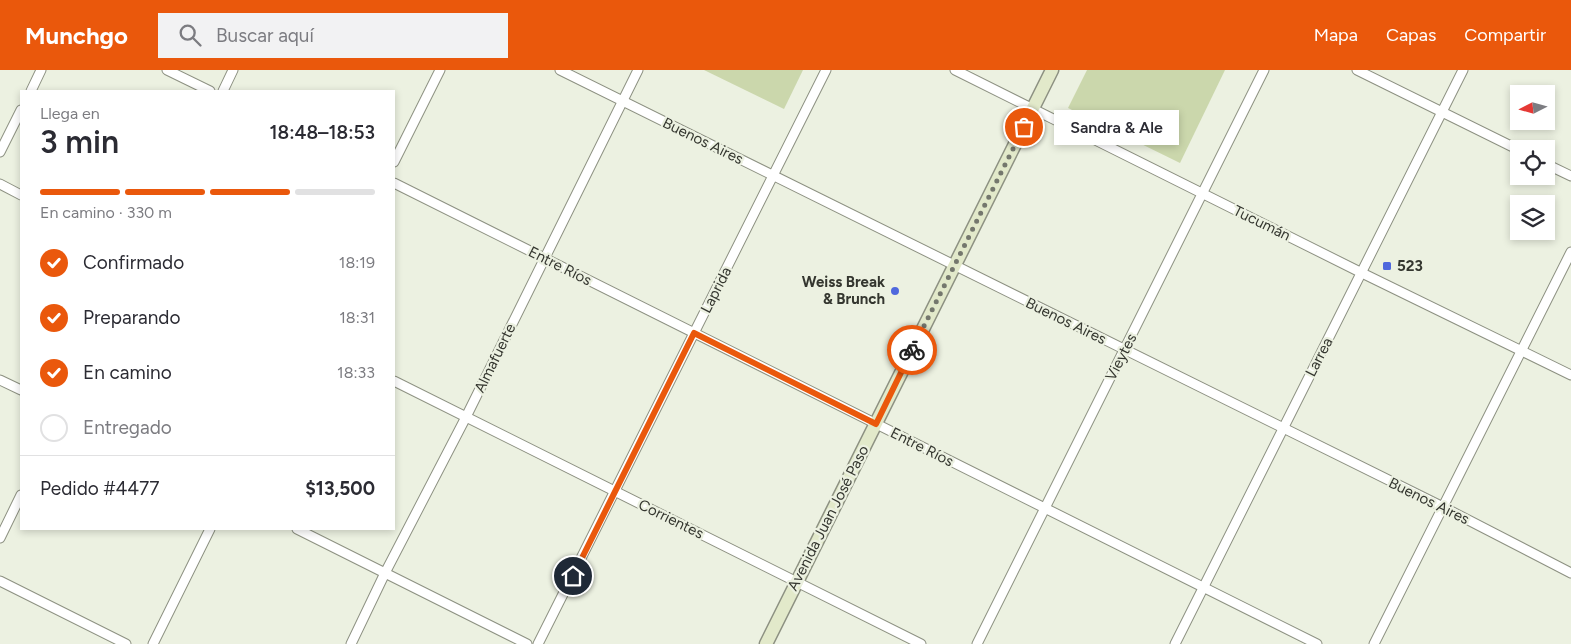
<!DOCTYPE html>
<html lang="es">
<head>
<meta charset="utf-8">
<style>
	:root { --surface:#fff; --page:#f2f2f3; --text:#2b2b33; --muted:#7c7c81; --line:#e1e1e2; --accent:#ea580c }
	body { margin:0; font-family:Figtree,sans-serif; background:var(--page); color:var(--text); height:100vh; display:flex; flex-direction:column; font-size:19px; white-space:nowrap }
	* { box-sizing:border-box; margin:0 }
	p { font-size:16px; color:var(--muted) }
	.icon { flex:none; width:28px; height:28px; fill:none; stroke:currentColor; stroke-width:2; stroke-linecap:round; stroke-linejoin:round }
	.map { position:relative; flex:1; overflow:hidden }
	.side { position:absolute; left:20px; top:20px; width:375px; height:440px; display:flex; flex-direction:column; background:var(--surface); border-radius:0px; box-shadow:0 2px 8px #0003 }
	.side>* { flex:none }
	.needle { width:32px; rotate:264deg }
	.buttons { position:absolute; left:1510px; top:15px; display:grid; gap:10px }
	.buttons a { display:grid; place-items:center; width:45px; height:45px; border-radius:0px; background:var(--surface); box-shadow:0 2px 8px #0003; font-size:25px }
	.pin { position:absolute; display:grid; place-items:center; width:42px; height:42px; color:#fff; margin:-21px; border:2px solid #fff; border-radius:50%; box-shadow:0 1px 5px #0007 }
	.courier { position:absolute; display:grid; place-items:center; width:50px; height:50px; margin:-25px; border:4px solid #ea580c; border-radius:50%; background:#fff; color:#222; box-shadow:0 1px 6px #0007 }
	.bubble { position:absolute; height:35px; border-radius:0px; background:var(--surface); box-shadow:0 2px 8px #0003; font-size:16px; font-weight:600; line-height:35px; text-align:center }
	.summary em { font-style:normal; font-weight:600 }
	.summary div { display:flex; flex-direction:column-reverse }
	.summary { display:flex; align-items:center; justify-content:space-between; height:85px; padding:0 20px }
	h1 { font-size:32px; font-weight:600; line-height:38px }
	.bar { display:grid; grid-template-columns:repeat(4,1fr); gap:8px 5px; align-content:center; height:60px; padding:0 20px }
	.bar i { height:6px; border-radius:4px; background:var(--line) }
	.bar .on { background:var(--accent) }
	.bar p { grid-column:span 4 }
	.line { display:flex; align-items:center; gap:12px; padding:0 20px; border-top:1px solid var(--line) }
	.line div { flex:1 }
	ol { padding:0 20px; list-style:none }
	li { display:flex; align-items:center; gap:15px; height:55px }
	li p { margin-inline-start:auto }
	li .icon { padding:5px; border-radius:50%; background:var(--accent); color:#fff; stroke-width:4 }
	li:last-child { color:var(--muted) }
	li i { width:28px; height:28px; border:2px solid var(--line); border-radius:50% }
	header { display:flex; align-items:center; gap:30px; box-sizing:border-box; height:70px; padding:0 25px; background:var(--accent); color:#fff }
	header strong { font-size:24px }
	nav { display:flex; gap:28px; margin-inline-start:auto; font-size:18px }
	.search { width:350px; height:45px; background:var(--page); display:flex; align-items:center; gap:12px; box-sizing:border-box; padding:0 18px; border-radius:0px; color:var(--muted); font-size:19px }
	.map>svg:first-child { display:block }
	.green { fill:#cbd7ac }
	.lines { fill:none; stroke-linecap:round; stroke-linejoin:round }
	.minor-casing { stroke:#8d9182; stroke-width:11 }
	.secondary-casing { stroke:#8d9182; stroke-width:15 }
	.minor { stroke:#fff; stroke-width:9 }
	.secondary { stroke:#e2e9ca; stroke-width:12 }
	.done { stroke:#74776d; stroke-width:5; stroke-dasharray:0 9 }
	.route { stroke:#ea580c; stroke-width:6 }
	.poi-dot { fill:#4f68dd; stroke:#ecf1e1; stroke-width:2 }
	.labels { text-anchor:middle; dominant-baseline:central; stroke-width:4.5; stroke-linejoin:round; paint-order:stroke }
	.street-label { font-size:15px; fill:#34362f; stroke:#ecf1e1 }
	.poi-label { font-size:15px; font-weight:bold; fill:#34362f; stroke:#ecf1e1; text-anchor:start }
</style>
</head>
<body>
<header>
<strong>Munchgo</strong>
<div class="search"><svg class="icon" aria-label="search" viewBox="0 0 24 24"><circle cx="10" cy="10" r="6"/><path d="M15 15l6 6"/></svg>Buscar aquí</div>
<nav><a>Mapa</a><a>Capas</a><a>Compartir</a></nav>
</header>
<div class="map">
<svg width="1571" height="574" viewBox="0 0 1571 574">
	<rect width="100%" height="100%" fill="#ecf1e1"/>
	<g class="green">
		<path d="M704,0h99l-19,39z"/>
		<path d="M1087,0h138l-45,93 -112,-55z"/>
	</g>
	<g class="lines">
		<g class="minor-casing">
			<g id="minor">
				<path d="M167,0l43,21"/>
				<path d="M560,0l883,437 128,66"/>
				<path d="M955,0l407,203 209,102"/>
				<path d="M1357,0l162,80"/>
				<path d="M31,21l10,-21"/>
				<path d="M223,21l10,-21"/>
				<path d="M0,82l21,-42"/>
				<path d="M394,92l46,-92"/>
				<path d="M1546,94l25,12"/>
				<path d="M394,113l923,461"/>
				<path d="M0,114l21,11"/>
				<path d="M0,310l21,10"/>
				<path d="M394,311l527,263"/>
				<path d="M297,459l230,115"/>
				<path d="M0,468l21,-43"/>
				<path d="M0,511l126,63"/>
				<path d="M153,574l57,-115"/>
				<path d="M351,574l34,-71 81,-156 172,-347"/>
				<path d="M538,574l288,-574"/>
				<path d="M977,574l287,-574"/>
				<path d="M1175,574l288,-574"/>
				<path d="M1374,574l197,-392"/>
			</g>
		</g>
		<g class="secondary-casing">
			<path id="secondary" d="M766,574l286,-574"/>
		</g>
		<use href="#minor" class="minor"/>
		<use href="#secondary" class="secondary"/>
	</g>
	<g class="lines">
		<path class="done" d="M912,280l112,-223"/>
		<path class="route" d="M573,506l121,-243 182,91 36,-74"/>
	</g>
	<g class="poi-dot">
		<rect x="1382" y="191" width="10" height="10" rx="2.5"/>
		<circle cx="895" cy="221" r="5"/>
	</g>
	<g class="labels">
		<g class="street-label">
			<text transform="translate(703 71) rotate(26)">Buenos Aires</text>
			<text transform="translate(1262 153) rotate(26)">Tucumán</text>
			<text transform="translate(560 196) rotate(27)">Entre Ríos</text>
			<text transform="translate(716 220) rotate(-63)">Laprida</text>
			<text transform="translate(1066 251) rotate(26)">Buenos Aires</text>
			<text transform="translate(1121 287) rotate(-63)">Vieytes</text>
			<text transform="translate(1319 287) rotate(-63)">Larrea</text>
			<text transform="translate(495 288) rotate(-64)">Almafuerte</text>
			<text transform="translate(922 377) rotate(27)">Entre Ríos</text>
			<text transform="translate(1429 431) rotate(26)">Buenos Aires</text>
			<text transform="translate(828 448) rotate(-63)">Avenida Juan José Paso</text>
			<text transform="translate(671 449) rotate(26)">Corrientes</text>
		</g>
		<g class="poi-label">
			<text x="1397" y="196">523</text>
			<text x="885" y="212" text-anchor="end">Weiss Break<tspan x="885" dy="17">&amp; Brunch</tspan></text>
		</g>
	</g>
</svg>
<div class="buttons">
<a><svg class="needle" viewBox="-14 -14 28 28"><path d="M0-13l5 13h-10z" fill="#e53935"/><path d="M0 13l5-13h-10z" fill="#7c7c81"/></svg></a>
<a><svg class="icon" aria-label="locate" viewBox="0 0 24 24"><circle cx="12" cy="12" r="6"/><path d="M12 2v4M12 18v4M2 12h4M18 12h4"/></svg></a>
<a><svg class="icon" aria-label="layers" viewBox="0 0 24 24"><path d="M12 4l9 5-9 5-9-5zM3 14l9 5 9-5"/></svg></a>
</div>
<div class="pin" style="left:1024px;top:57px;background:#ea580c"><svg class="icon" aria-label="bag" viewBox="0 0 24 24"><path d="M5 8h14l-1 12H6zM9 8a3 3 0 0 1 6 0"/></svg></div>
<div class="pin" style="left:573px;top:506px;background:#1f2937"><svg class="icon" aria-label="home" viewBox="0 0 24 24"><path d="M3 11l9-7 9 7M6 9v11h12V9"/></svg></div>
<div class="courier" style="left:912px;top:280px"><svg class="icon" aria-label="bike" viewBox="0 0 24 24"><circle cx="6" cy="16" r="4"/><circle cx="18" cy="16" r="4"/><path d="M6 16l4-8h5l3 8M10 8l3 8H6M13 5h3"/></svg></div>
<div class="bubble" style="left:1054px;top:40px;width:125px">Sandra &amp; Ale</div>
<section class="side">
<div class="summary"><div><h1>3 min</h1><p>Llega en</p></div><em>18:48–18:53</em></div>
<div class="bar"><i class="on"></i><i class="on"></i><i class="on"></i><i></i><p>En camino · 330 m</p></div>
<ol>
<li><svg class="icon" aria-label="check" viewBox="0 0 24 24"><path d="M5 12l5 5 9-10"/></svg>Confirmado<p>18:19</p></li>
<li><svg class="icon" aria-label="check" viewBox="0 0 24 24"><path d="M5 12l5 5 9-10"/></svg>Preparando<p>18:31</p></li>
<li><svg class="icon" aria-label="check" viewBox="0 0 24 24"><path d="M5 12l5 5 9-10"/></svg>En camino<p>18:33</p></li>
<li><i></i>Entregado</li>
</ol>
<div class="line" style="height:65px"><div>Pedido #4477</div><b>$13,500</b></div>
</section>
</div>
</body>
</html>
